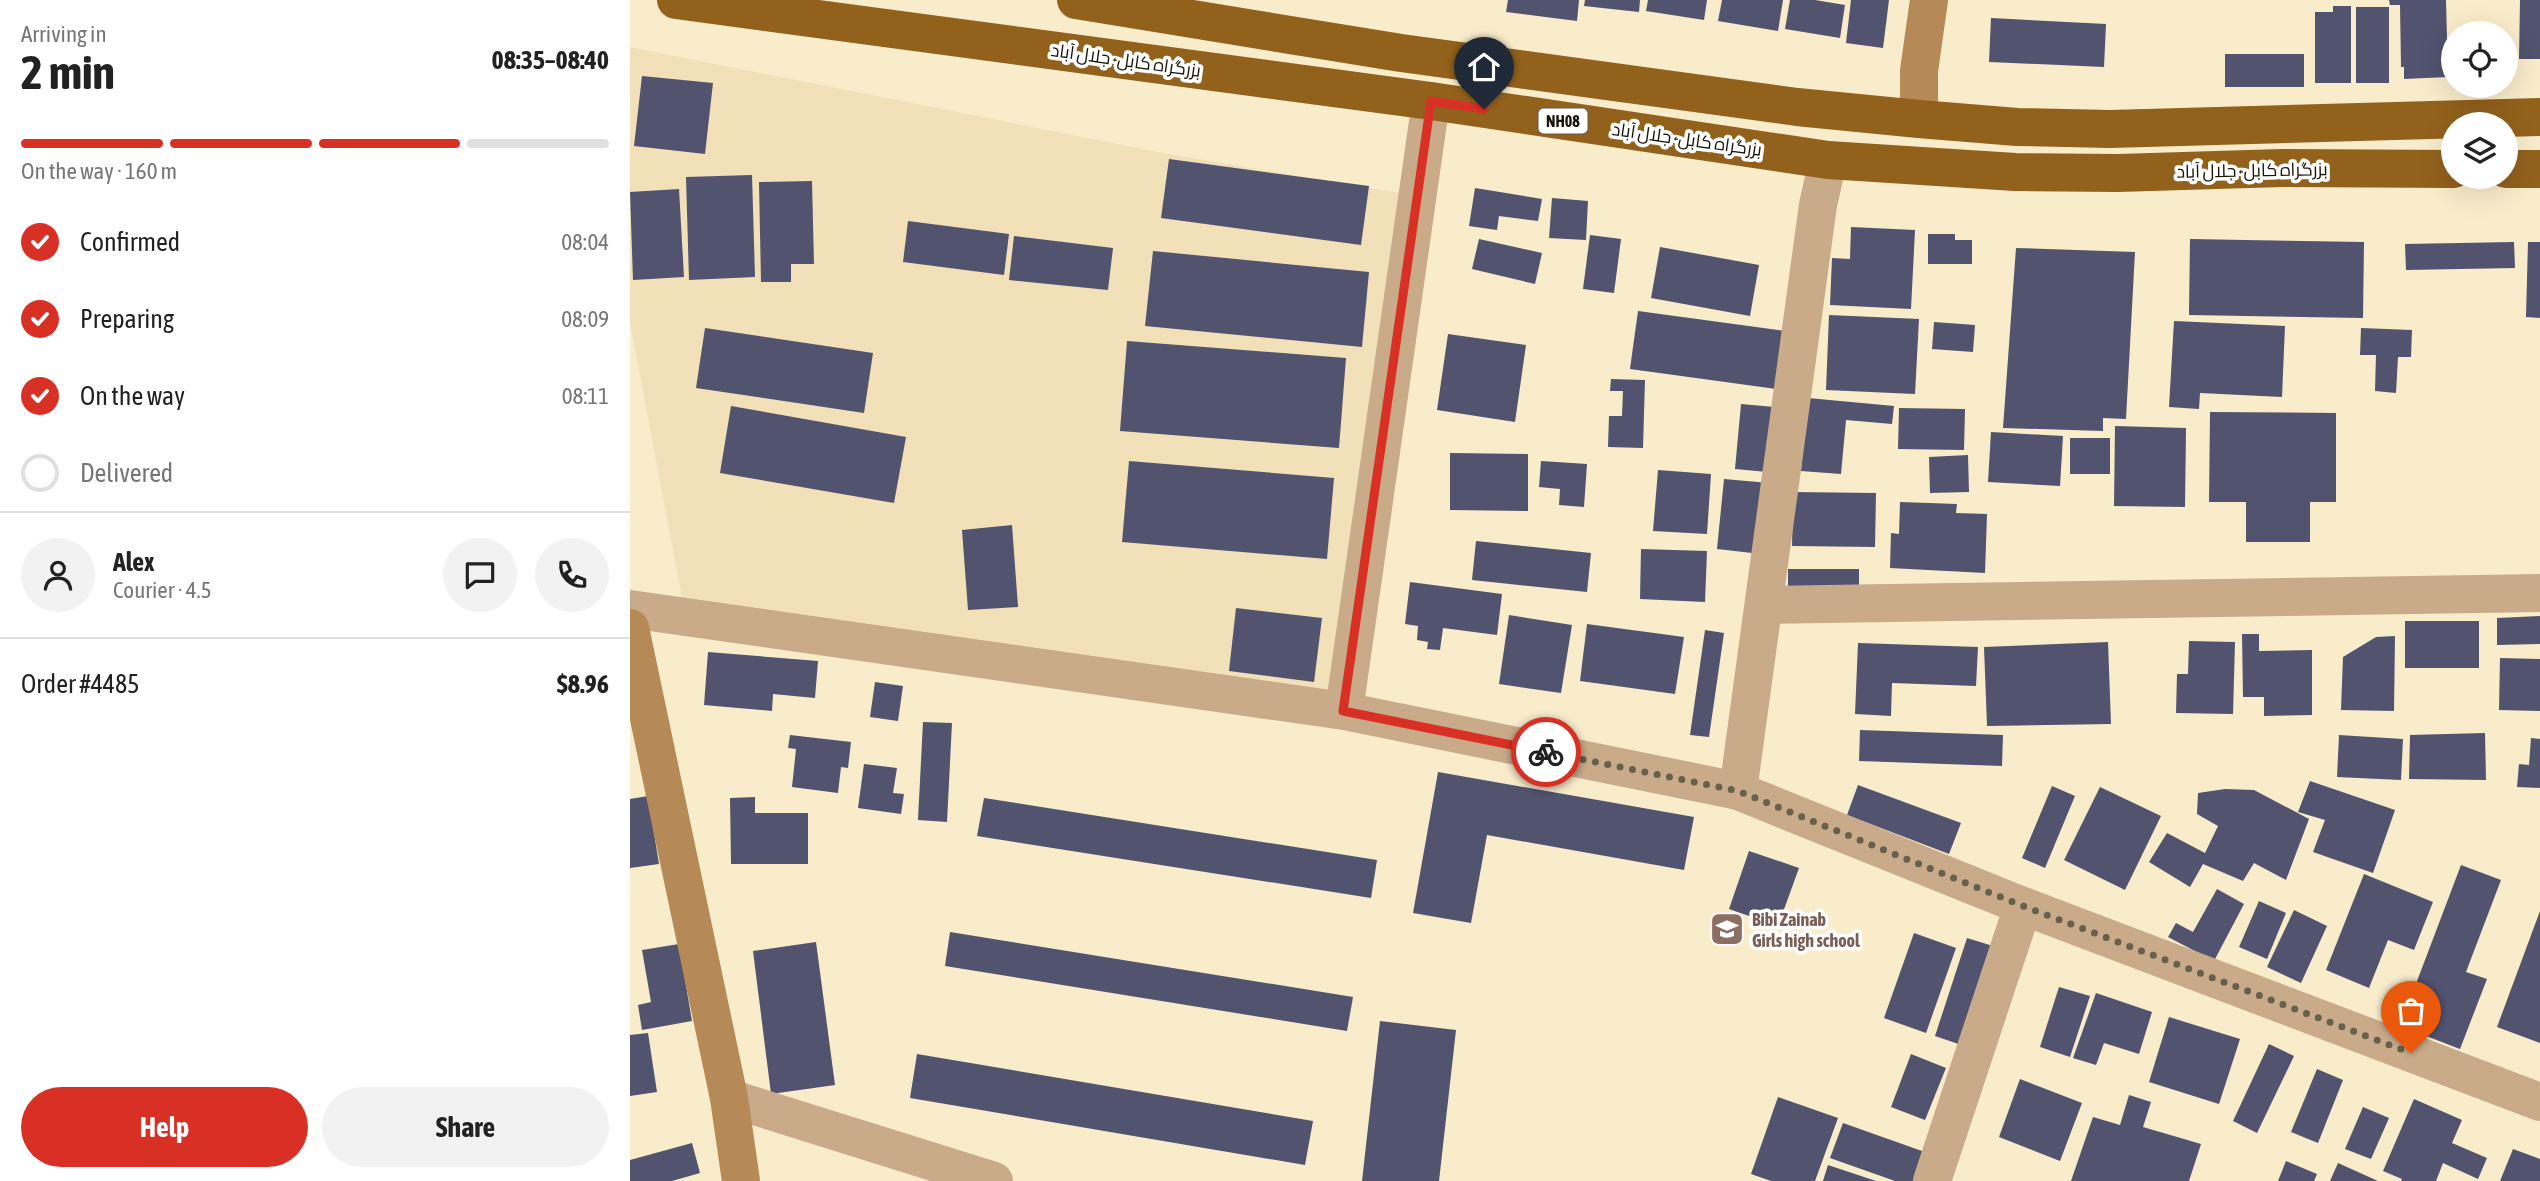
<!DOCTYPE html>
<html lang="en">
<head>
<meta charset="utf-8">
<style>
	:root { --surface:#fff; --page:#f2f2f2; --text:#222; --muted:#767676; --line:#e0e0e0; --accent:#d93025 }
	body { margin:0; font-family:"Asap Condensed",Cairo,sans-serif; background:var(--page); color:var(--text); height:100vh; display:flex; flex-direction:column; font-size:26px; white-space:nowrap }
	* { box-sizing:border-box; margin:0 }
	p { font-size:23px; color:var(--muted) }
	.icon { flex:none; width:38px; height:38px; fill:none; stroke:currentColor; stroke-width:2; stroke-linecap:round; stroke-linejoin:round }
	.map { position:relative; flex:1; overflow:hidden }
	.details { display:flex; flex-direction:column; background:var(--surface); width:630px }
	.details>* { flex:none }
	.buttons { position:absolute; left:1811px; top:21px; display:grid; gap:14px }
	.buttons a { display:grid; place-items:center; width:77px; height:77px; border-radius:50%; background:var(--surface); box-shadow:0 7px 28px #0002; font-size:35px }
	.pin { position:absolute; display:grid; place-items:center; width:60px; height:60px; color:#fff; margin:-72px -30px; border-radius:50% 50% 50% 0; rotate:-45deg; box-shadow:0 0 7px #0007 }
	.pin .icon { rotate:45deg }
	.courier { position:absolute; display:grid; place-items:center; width:70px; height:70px; margin:-35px; border:5px solid #d93025; border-radius:50%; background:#fff; color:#222; box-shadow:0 2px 9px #0007 }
	.headline em { font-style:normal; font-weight:700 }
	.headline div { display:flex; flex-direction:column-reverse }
	.headline { display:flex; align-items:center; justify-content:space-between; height:119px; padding:0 21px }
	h1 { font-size:46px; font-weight:700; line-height:52px }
	.bar { display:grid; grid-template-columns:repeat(4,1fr); gap:10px 7px; align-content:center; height:84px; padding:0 21px }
	.bar i { height:9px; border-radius:5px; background:var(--line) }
	.bar .on { background:var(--accent) }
	.bar p { grid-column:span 4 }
	.line { display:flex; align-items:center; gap:18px; padding:0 21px; border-top:2px solid var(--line) }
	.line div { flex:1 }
	.round { display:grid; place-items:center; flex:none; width:74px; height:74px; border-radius:37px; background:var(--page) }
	ol { padding:0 21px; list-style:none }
	li { display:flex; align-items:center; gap:21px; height:77px }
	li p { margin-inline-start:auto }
	li .icon { padding:7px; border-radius:50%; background:var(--accent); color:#fff; stroke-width:4 }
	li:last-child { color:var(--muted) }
	li i { width:38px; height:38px; border:4px solid var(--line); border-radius:50% }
	.primary-button { display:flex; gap:14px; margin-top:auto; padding:14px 21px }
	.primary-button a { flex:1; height:80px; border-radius:42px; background:var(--accent); color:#fff; font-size:28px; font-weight:700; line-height:80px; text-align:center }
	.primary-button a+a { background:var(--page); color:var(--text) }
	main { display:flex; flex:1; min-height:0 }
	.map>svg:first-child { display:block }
	.built { fill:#f1e0b8 }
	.building { fill:#51536f }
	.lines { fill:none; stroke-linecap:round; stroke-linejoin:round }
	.street { stroke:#c9ab89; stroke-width:38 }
	.secondary { stroke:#b68a56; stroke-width:38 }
	.highway { stroke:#92611c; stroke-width:38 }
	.done { stroke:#67604c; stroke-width:7; stroke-dasharray:0 12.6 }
	.route { stroke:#d93025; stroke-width:9 }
	.labels { text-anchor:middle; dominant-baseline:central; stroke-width:7; stroke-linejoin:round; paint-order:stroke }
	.shield { fill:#fff; stroke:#5e5a52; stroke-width:2 }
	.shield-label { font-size:16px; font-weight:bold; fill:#191408 }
	.street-label { font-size:18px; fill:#191408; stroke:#fff }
	.education-label { font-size:18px; font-weight:bold; fill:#785e54; stroke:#fff; text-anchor:start }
</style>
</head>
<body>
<main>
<section class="details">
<div class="headline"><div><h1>2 min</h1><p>Arriving in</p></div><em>08:35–08:40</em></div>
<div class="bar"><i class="on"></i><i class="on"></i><i class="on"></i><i></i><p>On the way · 160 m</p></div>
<ol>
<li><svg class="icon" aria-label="check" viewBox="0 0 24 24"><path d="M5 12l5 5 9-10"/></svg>Confirmed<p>08:04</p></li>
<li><svg class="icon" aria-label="check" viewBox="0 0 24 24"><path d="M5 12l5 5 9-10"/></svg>Preparing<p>08:09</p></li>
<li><svg class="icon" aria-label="check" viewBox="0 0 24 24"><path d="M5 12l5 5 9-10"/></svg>On the way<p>08:11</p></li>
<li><i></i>Delivered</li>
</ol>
<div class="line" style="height:126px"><a class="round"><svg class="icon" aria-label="person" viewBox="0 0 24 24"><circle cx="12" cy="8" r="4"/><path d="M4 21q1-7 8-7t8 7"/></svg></a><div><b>Alex</b><p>Courier · 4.5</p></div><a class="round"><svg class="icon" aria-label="chat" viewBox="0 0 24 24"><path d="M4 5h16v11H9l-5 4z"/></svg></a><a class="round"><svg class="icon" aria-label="phone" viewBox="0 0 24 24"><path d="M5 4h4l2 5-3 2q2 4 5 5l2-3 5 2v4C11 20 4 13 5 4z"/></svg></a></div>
<div class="line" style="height:91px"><div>Order #4485</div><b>$8.96</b></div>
<div class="primary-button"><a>Help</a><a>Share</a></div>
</section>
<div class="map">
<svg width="1910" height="1181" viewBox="0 0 1910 1181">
	<rect width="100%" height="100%" fill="#f9eccb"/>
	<path class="built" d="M0,47l527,105 255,43 -81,503 -648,-95 -53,-281z"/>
	<g class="building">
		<path d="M878,0h71l-2,21 -71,-9z"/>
		<path d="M955,0h55l-1,12 -55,-6z"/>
		<path d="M1018,0h59l-3,20 -58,-9z"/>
		<path d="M1092,0h61l-5,31 -60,-10z"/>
		<path d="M1160,0h25l30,5 -5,33 -55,-9z"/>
		<path d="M1221,0h38l-6,48 -37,-5z"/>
		<path d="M1759,0h57l2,77 -44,2v-12h-3l-1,-62h-10z"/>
		<path d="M1890,0h20v59h-21z"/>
		<path d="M1703,6h18v77h-36v-71h18z"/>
		<rect x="1726" y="7" width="33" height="76"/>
		<path d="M1361,18l115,6 -2,43 -115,-5z"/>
		<rect x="1595" y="54" width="79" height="33"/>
		<path d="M12,76l71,7 -8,71 -71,-8z"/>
		<path d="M539,159l200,27 -8,59 -200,-27z"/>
		<path d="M122,175l3,102 -66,3 -3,-103z"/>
		<path d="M182,181l2,83h-23v18h-30l-2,-100z"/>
		<path d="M845,188l67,11 -4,22 -39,-5 -2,14 -28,-4z"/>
		<path d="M49,189l5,88 -51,3 -3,-88z"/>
		<path d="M922,198l36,3 -2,39 -37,-2z"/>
		<path d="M278,221l101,13 -5,41 -101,-13z"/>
		<path d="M1221,227l64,3 -4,79 -81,-4 2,-47 18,1z"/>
		<path d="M1298,234h27v6h17v24h-44z"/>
		<path d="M960,235l31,4 -7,54 -31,-4z"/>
		<path d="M384,236l99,12 -5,42 -99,-10z"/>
		<path d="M849,239l63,14 -7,31 -63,-15z"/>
		<path d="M1560,239l174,3 -1,76 -174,-3z"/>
		<path d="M1884,242l1,26 -109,2 -1,-26z"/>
		<path d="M1898,242h12v76l-14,-1z"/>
		<path d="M1030,247l99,18 -9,51 -99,-18z"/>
		<path d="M1386,248l119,4 -9,167 -23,-1v13l-100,-3z"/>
		<path d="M523,251l216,21 -7,75 -217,-21z"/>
		<path d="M1008,311l154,21 -8,58 -154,-21z"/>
		<path d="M1199,315l90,4 -4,75 -89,-4z"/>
		<path d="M1544,321l111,5 -3,71 -82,-4 -1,16 -30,-2z"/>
		<path d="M1304,322l41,3 -2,27 -41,-3z"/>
		<path d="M75,328l168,25 -9,60 -168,-25z"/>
		<path d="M1731,328l51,2 -1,27h-13l-2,36 -21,-2 1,-36h-16z"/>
		<path d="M818,334l78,11 -11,77 -78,-12z"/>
		<path d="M497,341l219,17 -7,90 -219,-17z"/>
		<path d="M981,379l34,1 -2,68 -35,-1 1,-31h13l1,-25h-13z"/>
		<path d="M1178,398l86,8 -2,18 -46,-4 -5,54 -40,-3z"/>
		<path d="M1111,404l44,4 -7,65 -43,-4z"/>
		<path d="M101,406l175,31 -12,66 -174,-30z"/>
		<path d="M1269,408l66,1 -1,41 -66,-1z"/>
		<path d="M1580,412l126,1v89h-26v40h-64v-40h-37z"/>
		<path d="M1485,426l71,2 -1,79 -71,-1z"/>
		<path d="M1361,432l72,4 -3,50 -72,-4z"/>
		<rect x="1440" y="438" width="40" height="36"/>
		<path d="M820,453l78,1v57l-78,-1z"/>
		<path d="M1338,455l1,37 -39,1 -1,-36z"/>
		<path d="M499,461l205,17 -7,81 -205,-17z"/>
		<path d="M911,461l46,3 -3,43 -25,-2 1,-16 -21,-2z"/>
		<path d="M1028,470l53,4 -4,60 -54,-3z"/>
		<path d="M1094,479l45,4 -8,71 -44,-5z"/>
		<path d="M1163,492l83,1 -1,54 -83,-1z"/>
		<path d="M1270,502l57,2 -1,9 31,1 -2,59 -95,-5 1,-35 8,1z"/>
		<path d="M382,525l6,82 -50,3 -6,-80z"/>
		<path d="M846,541l115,12 -4,39 -115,-12z"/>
		<path d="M1011,549l66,2 -2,51 -65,-3z"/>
		<path d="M1158,569h71v24l-71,1z"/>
		<path d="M780,582l92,12 -5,41 -54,-7 -3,22 -13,-1 1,-7 -11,-2 1,-14 -13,-2z"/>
		<path d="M606,608l86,10 -8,64 -85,-11z"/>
		<path d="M879,615l63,10 -11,68 -62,-9z"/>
		<path d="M1910,616v28l-43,1v-27z"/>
		<rect x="1775" y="621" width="74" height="47"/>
		<path d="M957,624l97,13 -9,57 -95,-13z"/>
		<path d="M1075,630l19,3 -15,104 -19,-2z"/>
		<path d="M1612,634h17v17l53,-1v65l-48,1v-19h-21z"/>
		<path d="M1765,636l-1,75 -53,-1 2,-53 33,-20z"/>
		<path d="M1559,641l46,1 -2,72 -57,-1 1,-39h11z"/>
		<path d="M1478,642l3,82 -124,2 -3,-79z"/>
		<path d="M1228,643l120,4 -2,39 -84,-3 -1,33 -36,-2z"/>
		<path d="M78,652l110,9 -3,37 -42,-4 -1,17 -68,-6z"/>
		<path d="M1870,658l40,1v52l-41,-1z"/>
		<path d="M245,682l28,4 -5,35 -28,-4z"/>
		<path d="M293,722l29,1 -5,99 -29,-2z"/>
		<path d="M1230,730l143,5 -1,31 -143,-5z"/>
		<path d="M1855,733l1,47 -77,-1 1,-44z"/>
		<path d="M160,735l61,7 -3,26 -7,-1 -3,26 -46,-6 4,-38 -8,-1z"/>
		<path d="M1709,735l64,4 -2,41 -64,-3z"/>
		<path d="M1901,738l9,1v49l-23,-1 2,-23 10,1z"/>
		<path d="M234,764l33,4 -4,25 11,1 -3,20 -43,-6z"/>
		<path d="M808,772l256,45 -10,53 -197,-35 -16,88 -58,-10z"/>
		<path d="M1680,781l85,29 -22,63 -60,-21 12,-32 -27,-8z"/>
		<path d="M1228,785l103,38 -12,31 -102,-39z"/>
		<path d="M1422,786l23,10 -30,72 -23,-10z"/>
		<path d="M1470,787l61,29 -36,74 -61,-30z"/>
		<path d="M1595,789l29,1 55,29 -23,61 -32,-17 -11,18 -40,-17 -13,23 -41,-25 18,-29 38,20 13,-27 -21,-12 1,-21z"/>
		<path d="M18,796l11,68 -29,4v-69z"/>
		<path d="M125,797v16h53v51h-77l-1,-66z"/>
		<path d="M354,798l393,62 -6,38 -394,-62z"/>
		<path d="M1119,851l50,17 -21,58 -49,-17z"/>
		<path d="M1831,865l40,15 -35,92 21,7 -27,70 -60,-23z"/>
		<path d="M1734,874l69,28 -19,48 -26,-10 -19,48 -43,-18z"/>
		<path d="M1587,889l27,15 -30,57 -46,-24 8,-14 17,9z"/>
		<path d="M1629,901l27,12 -19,46 -28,-12z"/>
		<path d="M1664,910l33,16 -26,57 -34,-16z"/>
		<path d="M1910,911v132l-43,-16z"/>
		<path d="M320,932l403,65 -6,34 -402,-65z"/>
		<path d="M1284,933l42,15 -30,85 -42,-15z"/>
		<path d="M1337,938l39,12 -33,99 -38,-13z"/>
		<path d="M186,942l19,143 -64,9 -18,-143z"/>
		<path d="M49,944l13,77 -50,9 -4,-25 13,-3 -9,-52z"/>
		<path d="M1429,987l31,9 -20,61 -30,-10z"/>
		<path d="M1466,993l56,19 -13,42 -35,-11 -8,22 -23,-7z"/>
		<path d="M1539,1017l71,22 -21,65 -70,-22z"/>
		<path d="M750,1021l76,9 -17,151h-77z"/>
		<path d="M18,1033l9,59 -27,4v-61z"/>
		<path d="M1639,1044l25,12 -37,77 -24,-12z"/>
		<path d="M287,1054l396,67 -8,44 -395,-67z"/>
		<path d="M1281,1054l35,14 -21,52 -34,-13z"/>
		<path d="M1687,1069l26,11 -25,63 -27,-11z"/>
		<path d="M1390,1079l62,24 -22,58 -61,-24z"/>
		<path d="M1499,1095l22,7 -8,25 58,17 -12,37h-118l22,-64 27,8z"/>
		<path d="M1148,1097l60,21 -23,63h-44l-20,-7z"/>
		<path d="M1784,1099l48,21 -10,23 35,15 -9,21 -35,-16 -7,18h-35l1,-2 -19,-8z"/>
		<path d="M1733,1107l26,11 -18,41 -26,-10z"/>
		<path d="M1213,1123l93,33 -9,25h-32l-65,-23z"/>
		<path d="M62,1143l8,30 -28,8h-42v-21z"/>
		<path d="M1883,1149l27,10v22h-40z"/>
		<path d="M1656,1161l31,13 -3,7h-36z"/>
		<path d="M1708,1163l40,18h-48z"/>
		<path d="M1198,1165l48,16h-53z"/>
	</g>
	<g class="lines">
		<g class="street">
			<path d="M1134,605l776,-12"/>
			<path d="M0,609l714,102 394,80 285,115 517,196"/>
			<path d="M714,711l87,-610"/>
			<path d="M1108,791l80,-586 10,-45"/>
			<path d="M99,1098l265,83"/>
			<path d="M1302,1181l91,-275"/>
		</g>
		<g class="secondary">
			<path d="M1289,119v-48l10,-71"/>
			<path d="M0,628l99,470 12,83"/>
		</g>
		<g class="highway">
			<path d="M46,0l755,101 397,59 187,12 103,1 164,-5 172,1"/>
			<path d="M446,0l325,53 396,54 122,12 98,8 93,2 430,-12"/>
			<path d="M1876,169h34"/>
		</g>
	</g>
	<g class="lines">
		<path class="done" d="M916,752l192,39 285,115 388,147"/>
		<path class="route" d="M854,109l-53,-8 -88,610 203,41"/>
	</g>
	<defs>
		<g id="school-square" transform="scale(1.75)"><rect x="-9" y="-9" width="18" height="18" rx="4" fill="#8d6e63" stroke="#fff"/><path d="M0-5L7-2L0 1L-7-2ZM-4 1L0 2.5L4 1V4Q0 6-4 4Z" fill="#fff"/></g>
	</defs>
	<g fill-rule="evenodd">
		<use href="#school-square" x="1097" y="929"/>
	</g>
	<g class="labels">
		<rect class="shield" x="908.5" y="108.5" width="49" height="25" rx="5"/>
		<g class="shield-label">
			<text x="933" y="121">NH08</text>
		</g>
		<g class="street-label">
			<text transform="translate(496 60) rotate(8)">بزرگراه کابل- جلال آباد</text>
			<text transform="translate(1057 139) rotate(8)">بزرگراه کابل- جلال آباد</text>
			<text transform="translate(1622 170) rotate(-1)">بزرگراه کابل- جلال آباد</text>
		</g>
		<g class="education-label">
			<text x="1122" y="919">Bibi Zainab<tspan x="1122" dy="21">Girls high school</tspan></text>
		</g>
	</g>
</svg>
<div class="buttons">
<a><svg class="icon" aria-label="locate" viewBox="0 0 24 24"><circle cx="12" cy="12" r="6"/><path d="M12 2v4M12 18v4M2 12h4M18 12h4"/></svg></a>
<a><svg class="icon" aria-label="layers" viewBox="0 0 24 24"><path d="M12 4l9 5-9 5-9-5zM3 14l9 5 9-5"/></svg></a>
</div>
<div class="pin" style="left:1781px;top:1053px;background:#ea580c"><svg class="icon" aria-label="bag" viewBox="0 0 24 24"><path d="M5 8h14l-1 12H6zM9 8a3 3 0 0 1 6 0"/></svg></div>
<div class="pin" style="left:854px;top:109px;background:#1f2937"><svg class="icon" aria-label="home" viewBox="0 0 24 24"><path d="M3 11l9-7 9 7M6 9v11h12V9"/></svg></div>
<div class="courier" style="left:916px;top:752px"><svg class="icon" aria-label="bike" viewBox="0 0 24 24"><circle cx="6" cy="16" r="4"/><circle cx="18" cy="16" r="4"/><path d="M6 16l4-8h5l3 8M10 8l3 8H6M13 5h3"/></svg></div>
</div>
</main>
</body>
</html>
